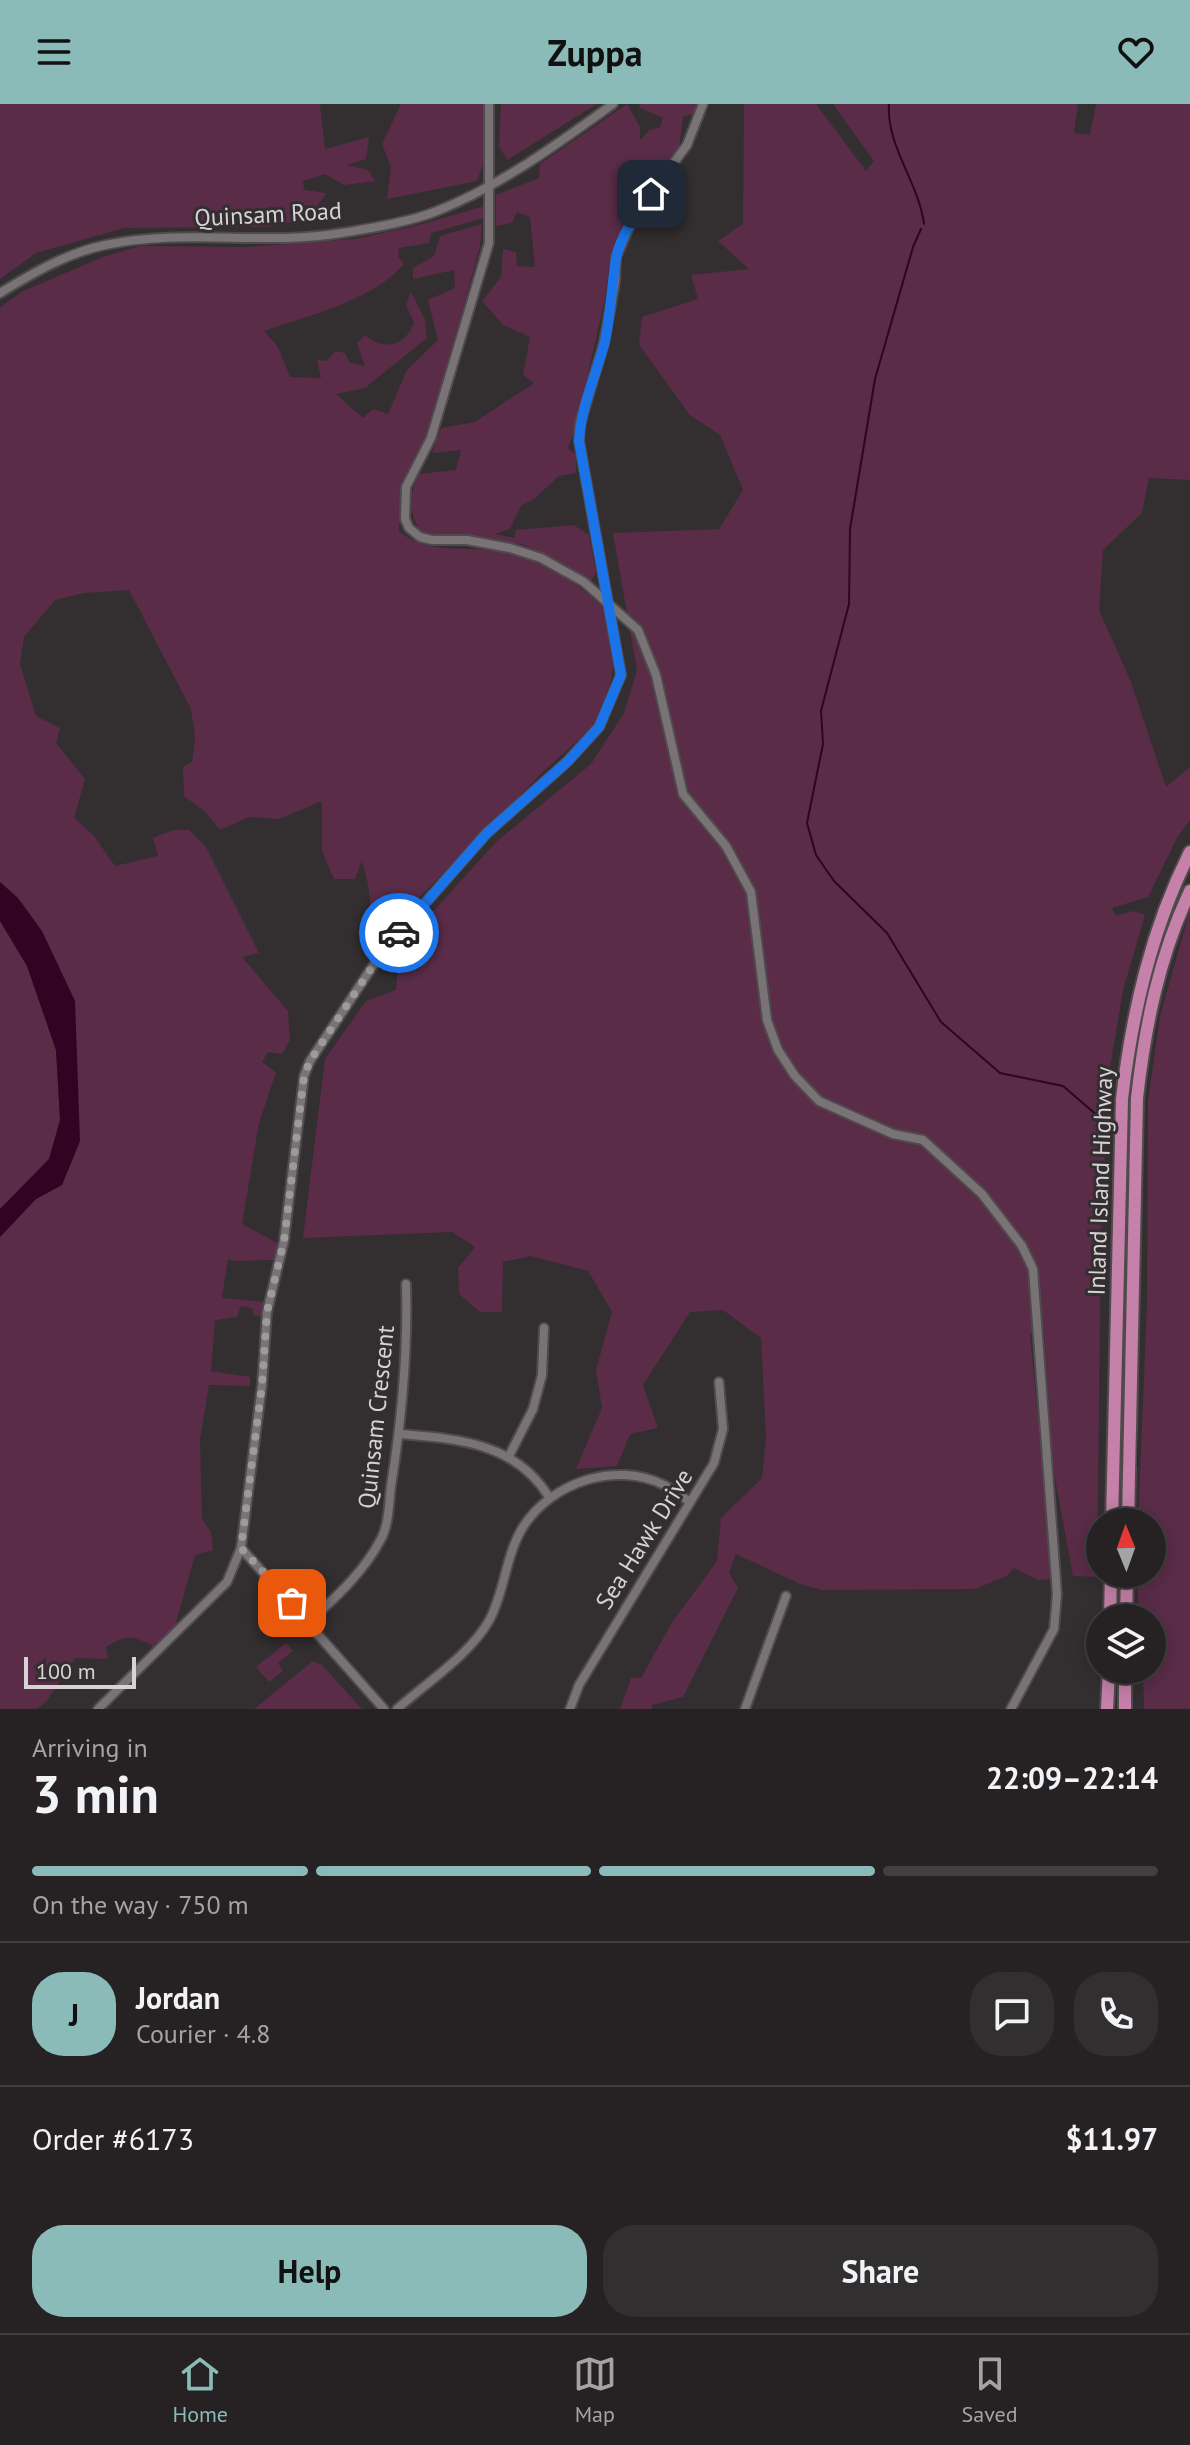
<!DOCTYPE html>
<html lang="en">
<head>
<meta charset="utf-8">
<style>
	:root { --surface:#262224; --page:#322f31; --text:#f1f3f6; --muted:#a4a4a6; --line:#423f41; --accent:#8bbbb9 }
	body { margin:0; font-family:"PT Sans",sans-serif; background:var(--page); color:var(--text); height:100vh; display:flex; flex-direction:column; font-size:30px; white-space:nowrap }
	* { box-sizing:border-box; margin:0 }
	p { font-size:26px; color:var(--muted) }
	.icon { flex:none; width:44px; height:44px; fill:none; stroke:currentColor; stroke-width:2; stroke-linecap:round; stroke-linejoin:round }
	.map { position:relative; height:1605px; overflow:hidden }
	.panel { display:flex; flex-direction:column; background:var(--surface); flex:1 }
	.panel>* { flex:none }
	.needle { width:52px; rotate:359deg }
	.controls { position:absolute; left:1086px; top:1404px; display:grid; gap:16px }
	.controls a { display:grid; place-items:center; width:80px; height:80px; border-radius:50%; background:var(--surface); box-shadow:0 4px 20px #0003,0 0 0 2px var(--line); font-size:40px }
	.scale { position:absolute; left:24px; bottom:20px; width:112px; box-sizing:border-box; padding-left:8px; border:4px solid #d7d3d5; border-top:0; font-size:22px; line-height:28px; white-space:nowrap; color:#d7d3d5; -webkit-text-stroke:6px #332e30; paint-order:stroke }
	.pin { position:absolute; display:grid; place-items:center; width:68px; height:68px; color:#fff; margin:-34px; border-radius:16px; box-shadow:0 4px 12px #0006 }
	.courier { position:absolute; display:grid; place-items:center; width:80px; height:80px; margin:-40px; border:6px solid #1a73e8; border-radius:50%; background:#fff; color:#222; box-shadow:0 2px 10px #0007 }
	.overview em { font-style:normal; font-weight:800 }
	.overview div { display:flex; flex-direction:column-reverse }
	.overview { display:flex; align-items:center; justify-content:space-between; height:136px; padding:0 32px }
	h1 { font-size:52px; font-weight:800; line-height:60px }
	.bar { display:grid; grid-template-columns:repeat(4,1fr); gap:12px 8px; align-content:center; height:96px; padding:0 32px }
	.bar i { height:10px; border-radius:6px; background:var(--line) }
	.bar .on { background:var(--accent) }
	.bar p { grid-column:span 4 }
	.line { display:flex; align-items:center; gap:20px; padding:0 32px; border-top:2px solid var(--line) }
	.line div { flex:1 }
	.round { display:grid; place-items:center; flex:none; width:84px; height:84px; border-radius:32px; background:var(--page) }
	.action { display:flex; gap:16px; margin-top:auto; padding:16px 32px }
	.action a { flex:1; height:92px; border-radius:32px; background:var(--accent); color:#111; font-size:32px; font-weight:800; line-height:92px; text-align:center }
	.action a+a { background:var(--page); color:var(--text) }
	header { display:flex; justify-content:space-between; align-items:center; height:104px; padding:0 32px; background:var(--accent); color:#111; font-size:36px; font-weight:800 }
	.tabs { display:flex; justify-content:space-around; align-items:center; height:112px; border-top:2px solid var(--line); background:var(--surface); font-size:22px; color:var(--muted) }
	.tabs a { display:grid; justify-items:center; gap:4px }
	.tabs .on { color:var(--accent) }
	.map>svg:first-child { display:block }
	.green { fill:#5a2c48 }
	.water { fill:#320323 }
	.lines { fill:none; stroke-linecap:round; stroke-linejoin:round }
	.stream { stroke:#320323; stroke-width:2 }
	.minor-casing { stroke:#4f4b4d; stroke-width:12 }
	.highway-casing { stroke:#4f4b4d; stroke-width:16 }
	.minor { stroke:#797376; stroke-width:8 }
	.highway { stroke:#c581a9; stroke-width:12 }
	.done { stroke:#9e999b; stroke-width:8; stroke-dasharray:0 14.4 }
	.route { stroke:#1a73e8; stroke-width:10 }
	.labels { text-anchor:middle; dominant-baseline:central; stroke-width:6; stroke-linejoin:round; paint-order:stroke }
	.street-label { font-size:24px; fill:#d7d3d5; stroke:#332e30 }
</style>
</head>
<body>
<header><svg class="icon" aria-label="menu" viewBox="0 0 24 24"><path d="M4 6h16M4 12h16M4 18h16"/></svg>Zuppa<svg class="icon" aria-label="heart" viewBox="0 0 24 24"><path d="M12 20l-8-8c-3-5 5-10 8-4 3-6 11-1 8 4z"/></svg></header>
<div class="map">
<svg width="1190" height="1605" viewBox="0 0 1190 1605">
	<rect width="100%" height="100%" fill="#332e30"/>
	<g class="green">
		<path d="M0,0h320l5,45 44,-12 -3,22 -19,6 21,5 7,11 -31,4 -19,-11 -22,7 1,9 23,3 -20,26 -40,8 -143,1 -88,25 -36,26z"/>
		<path d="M401,0h83l1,55 -8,22 -90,18 4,-32 -9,-23z"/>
		<path d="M501,0h96l-90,56 -8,-14z"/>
		<path d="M627,0l13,23v13l10,-10 10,-3 3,-9 -25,-11 3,-3h57l-3,9 -12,4 -4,31 -55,74 -14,39 -5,38 -30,131 -7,18 8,7v18l-17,3 -24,22 -14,8 -11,23 -15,5 19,4 2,-8 58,-5 15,10 7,38 -5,8 -66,-36 -53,-9 -49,-1c-15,-21 -15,-38 -4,-61l37,-4 5,-20 -29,3 9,-25 34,-6 59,-39 -11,-8 7,-38 -27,-12 -21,-24 19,-24 2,-28 13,3 1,14 18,1 -5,-50 -13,-5 -5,11 -16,3v-31l43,-17 1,-14z"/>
		<path d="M744,0h72l50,67 8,-10 -41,-57h245l-4,29 16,2 6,-31h94v376l-41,-2 -7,35 -39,37 -4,60 32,72 35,105 24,-20v53l-12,16 -30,61 -36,11 4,8 17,-5 12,4 -22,75 -14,84 -8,152 -4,351 -24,-1 -20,-109 -9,-136 -14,3 23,245 -15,1 -24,-12 -7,8 -32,13 -153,1 -22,-6 -64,-30 -7,19 9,15 -55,109 -31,8v4h-32l11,-31h10l30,-54 46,-63 4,-43 41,-40 4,-40 -5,-100 -38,-28 -33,2 -47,73 15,43 -28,6 -13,32 -41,3 26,-61 -6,-38 16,-58 -24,-41 -58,-15 -27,6 -1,50h-22l-21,-18 -1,-26 17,-21 -23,-15 -149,6 22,-179 41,-58 30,-11 3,-41 98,-108 94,-77 33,-51 13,-43 -24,-137 106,-4 24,-39 -23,-55 -30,-20 -51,-70 3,-28 56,-18 -7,-24 58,-6 -31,-28 25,-17z"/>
		<path d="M485,102l-1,12 -53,15 -2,10 -30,5 -1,8 6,8c-30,36 -96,52 -140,67l14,16 12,30 31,1 -4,-18 10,1 8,-10 10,2 5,10 15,3 -8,-23 8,-8c20,16 39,12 49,-12l-8,-18 5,-13 14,28 2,18 -62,50 -29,6 27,24 10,-9 15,5 19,-44 31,-30 -10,-40 27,-12 -1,-18 -41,9v-11l21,-12 6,-20 42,-12 -2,22 -14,52 -40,141 -25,44 -2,48c32,27 75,12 114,23 34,9 64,30 91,53l9,59 -3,19 -18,43 -43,38 -142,144 -35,8 -4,-34 -6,-23 -7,18h-21l-12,-28v-50l-43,18 -30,-2 -29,13 -15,-18 -21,-16 -1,-29 9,-5 3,-25 -4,-28 -62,-119 -45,3 -29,7 -31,37 -4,27 16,52 24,12 -4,15 29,36 -11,39 20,18 21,30 43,-10 -5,-18 20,-8h16l17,17 53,106 -17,4 46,54 2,29 -8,14 -14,-2 -6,10 14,10 -17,51 -17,101 39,21 -5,15 -42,1 -6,-2 -6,39 43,4 -2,14h-9l-2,-8 -11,-2 -4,11 -22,3 -4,51 39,6v9l-41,-1 -9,55 2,79 9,13 2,18 -18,5 -20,71 -22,20c-22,-11 -26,-11 -47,1l2,12 -33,-1 -29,44 -10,7h-36v-472l36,-38 26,-14 18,-44 -62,-243 -18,-16v-575l23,-16 80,-34 37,-11 107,1 108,-8 60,-13z"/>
		<path d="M1190,806v799h-46l-1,-39h9v-52h-13l-2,-44h15v-52h-14l9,-217 1,-204 12,-85z"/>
		<path d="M0,817l27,45 29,84 4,71 -11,38 -49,50z"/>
		<path d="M286,1539l7,8 -15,12 5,8 -14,11 -13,-15z"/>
		<path d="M313,1557l9,4 40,44h-108z"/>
	</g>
	<path class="water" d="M0,778l18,16 24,33 33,70 5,140 -18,44 -26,14 -36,38v-28l49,-50 11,-39 -4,-70 -29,-84 -27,-45z"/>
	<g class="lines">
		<g class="stream">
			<path d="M889,0c-3,42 30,79 35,120"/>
			<path d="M921,125l-8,18 -38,132 -25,150 -1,75 -28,107 2,33 -16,79 9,32 18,26 53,52 54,89 59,51 63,13 51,44"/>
			<path d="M1127,1039l3,17"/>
			<path d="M1137,1361v-95"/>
		</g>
		<g class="minor-casing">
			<g id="minor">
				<path d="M489,0v139l-58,195 -25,49 -1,32 4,9 11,9 12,3h35l43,8 31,10 43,24 54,48 18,45 27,119 43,52 25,46 16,128 11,30 17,26 24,25 74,33 30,6 59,54 40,52 11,23 24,325 -3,35 -43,80"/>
				<path d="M0,189c33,-20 67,-40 105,-48 77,-17 159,1 237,-12 29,-5 68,-11 95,-22 65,-26 120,-67 176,-107"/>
				<path d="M400,1330c57,5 115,8 149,63"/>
				<path d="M509,1352l24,-47 9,-34 2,-47"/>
				<path d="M241,1444l143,161"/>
				<path d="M309,1518c27,-25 55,-50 72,-83 8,-14 8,-37 10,-53 11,-68 17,-133 15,-202"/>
				<path d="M98,1605l129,-127 14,-34 21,-163 5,-73 17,-71 20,-165 6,-15 72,-109 105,-119 80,-71 32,-35 22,-52 -42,-234 1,-17 24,-81 11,-61 1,-25 17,-39 54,-73 16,-41"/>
				<path d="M397,1605c28,-25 75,-56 93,-90 15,-29 16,-65 33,-92 29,-45 92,-66 141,-42 9,5 18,11 26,17"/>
				<path d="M570,1605l9,-24 135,-222 9,-34 -4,-47"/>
				<path d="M745,1605l41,-113"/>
			</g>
		</g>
		<g class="highway-casing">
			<g id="highway">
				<path d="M1112,1418l10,-423c10,-86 29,-169 68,-247"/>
				<path d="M1128,1418l9,-424c8,-72 22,-141 53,-207"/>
				<path d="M1110,1514l1,-44"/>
				<path d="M1126,1514l1,-44"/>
				<path d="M1107,1605l2,-39"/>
				<path d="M1125,1605v-39"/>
			</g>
		</g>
		<use href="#minor" class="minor"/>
		<use href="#highway" class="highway"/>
	</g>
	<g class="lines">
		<path class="done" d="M292,1499l-51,-55 21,-163 5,-73 17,-71 20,-165 6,-15 72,-109 17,-19"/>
		<path class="route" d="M399,829l88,-100 80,-71 32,-35 22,-52 -42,-234c2,-33 16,-64 25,-96 7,-28 7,-58 12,-86 4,-23 21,-46 35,-65"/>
	</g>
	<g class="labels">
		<g class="street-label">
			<text transform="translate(268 110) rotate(-3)">Quinsam Road</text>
			<text transform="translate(1100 1077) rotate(-88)">Inland Island Highway</text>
			<text transform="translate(376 1313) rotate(-84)">Quinsam Crescent</text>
			<text transform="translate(644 1435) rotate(-58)">Sea Hawk Drive</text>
		</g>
	</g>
</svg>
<div class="controls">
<a><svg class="needle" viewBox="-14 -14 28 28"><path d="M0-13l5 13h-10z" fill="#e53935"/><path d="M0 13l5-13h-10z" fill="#a4a4a6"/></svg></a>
<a><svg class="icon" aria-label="layers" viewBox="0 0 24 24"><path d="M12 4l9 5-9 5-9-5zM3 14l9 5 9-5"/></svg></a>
</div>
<div class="scale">100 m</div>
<div class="pin" style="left:292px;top:1499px;background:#ea580c"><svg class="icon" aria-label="bag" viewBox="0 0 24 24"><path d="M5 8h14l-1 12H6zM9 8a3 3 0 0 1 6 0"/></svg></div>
<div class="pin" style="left:651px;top:90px;background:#1f2937"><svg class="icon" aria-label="home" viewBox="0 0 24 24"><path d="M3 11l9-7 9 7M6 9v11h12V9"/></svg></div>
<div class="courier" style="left:399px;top:829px"><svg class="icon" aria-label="car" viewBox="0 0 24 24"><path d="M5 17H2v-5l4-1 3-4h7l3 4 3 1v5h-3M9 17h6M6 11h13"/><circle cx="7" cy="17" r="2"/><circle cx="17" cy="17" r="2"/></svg></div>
</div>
<section class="panel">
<div class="overview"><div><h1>3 min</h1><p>Arriving in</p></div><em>22:09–22:14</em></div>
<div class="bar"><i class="on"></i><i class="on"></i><i class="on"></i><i></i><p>On the way · 750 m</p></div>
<div class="line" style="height:144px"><b class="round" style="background:var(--accent);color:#111">J</b><div><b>Jordan</b><p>Courier · 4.8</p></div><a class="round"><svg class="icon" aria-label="chat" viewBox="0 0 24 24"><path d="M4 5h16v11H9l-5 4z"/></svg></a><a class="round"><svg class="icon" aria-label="phone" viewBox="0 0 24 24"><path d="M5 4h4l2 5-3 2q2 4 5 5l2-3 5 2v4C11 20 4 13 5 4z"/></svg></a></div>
<div class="line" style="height:104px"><div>Order #6173</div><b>$11.97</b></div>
<div class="action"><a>Help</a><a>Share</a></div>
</section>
<nav class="tabs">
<a class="on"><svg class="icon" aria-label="home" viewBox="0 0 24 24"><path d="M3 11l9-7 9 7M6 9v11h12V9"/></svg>Home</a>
<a><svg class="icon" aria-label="map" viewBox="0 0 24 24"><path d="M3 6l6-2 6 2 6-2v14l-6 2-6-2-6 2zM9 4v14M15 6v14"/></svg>Map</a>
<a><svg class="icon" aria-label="saved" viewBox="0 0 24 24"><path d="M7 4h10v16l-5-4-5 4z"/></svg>Saved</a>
</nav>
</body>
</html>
